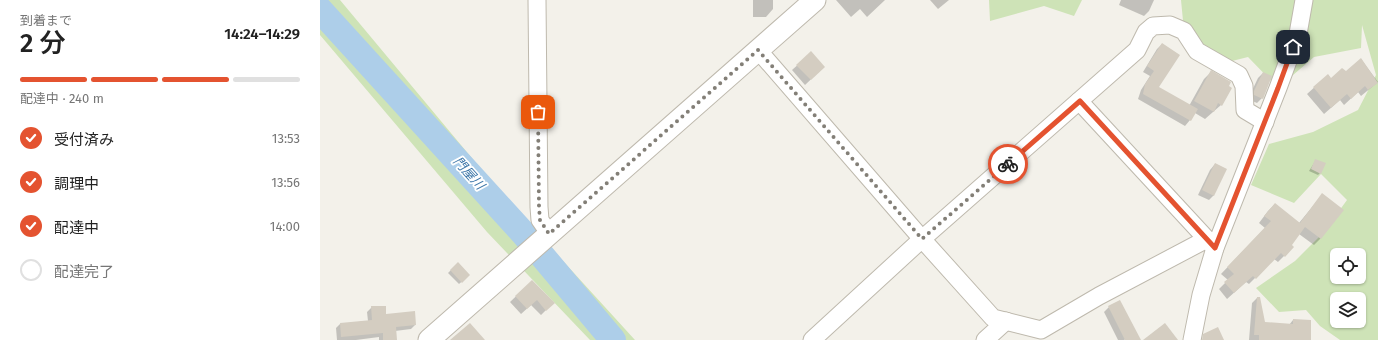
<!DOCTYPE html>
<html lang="ja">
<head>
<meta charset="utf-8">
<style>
	:root { --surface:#fff; --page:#f2f2f2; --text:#222; --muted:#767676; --line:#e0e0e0; --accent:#e45330 }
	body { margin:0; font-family:"Fira Sans","Noto Sans JP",sans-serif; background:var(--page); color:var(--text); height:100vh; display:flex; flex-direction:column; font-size:15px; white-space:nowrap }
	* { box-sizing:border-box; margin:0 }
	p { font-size:13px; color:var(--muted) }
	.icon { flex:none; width:22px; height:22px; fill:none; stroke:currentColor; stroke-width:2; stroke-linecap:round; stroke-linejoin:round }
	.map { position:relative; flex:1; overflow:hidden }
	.sheet { display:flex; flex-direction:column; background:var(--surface); width:320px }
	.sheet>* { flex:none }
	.buttons { position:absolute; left:1010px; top:248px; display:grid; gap:8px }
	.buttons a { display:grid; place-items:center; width:36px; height:36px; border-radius:6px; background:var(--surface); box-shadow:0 1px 3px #0004; font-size:20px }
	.pin { position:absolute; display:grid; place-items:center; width:34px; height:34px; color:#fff; margin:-17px; border-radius:8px; box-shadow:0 2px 6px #0006 }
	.courier { position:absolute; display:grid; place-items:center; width:40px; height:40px; margin:-20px; border:3px solid #e45330; border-radius:50%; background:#fff; color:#222; box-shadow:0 1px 5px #0007 }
	.head em { font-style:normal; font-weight:600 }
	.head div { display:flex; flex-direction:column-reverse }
	.head { display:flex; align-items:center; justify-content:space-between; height:68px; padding:0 20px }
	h1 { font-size:26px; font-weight:600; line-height:30px }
	.bar { display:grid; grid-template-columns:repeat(4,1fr); gap:6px 4px; align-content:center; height:48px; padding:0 20px }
	.bar i { height:5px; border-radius:3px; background:var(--line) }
	.bar .selected { background:var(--accent) }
	.bar p { grid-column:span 4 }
	ol { padding:0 20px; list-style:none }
	li { display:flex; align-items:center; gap:12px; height:44px }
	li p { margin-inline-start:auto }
	li .icon { padding:4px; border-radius:50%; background:var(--accent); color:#fff; stroke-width:4 }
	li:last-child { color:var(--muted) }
	li i { width:22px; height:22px; border:2px solid var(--line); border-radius:50% }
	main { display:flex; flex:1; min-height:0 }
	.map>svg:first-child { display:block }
	.green { fill:#cee3b7; fill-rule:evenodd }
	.shadow { fill:#0003 }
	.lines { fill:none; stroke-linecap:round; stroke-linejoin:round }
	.river { stroke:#adcee9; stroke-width:26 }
	.building { fill:#d4cdc1 }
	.minor-casing { stroke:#beb9ad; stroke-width:19 }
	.tertiary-casing { stroke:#beb9ad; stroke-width:23 }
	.minor { stroke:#fff; stroke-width:17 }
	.tertiary { stroke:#fff; stroke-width:21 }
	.done { stroke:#837f77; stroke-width:4; stroke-dasharray:0 7.2 }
	.route { stroke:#e45330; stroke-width:5 }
	.labels { text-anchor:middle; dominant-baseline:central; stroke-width:3.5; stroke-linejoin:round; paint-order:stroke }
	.water-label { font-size:13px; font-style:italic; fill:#3c76a8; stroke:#fff }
</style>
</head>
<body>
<main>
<section class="sheet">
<div class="head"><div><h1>2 分</h1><p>到着まで</p></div><em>14:24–14:29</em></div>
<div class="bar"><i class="selected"></i><i class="selected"></i><i class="selected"></i><i></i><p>配達中 · 240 m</p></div>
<ol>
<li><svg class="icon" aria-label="check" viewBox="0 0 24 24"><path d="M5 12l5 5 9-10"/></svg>受付済み<p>13:53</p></li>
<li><svg class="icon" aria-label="check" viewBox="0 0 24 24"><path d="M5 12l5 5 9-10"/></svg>調理中<p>13:56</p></li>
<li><svg class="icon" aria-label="check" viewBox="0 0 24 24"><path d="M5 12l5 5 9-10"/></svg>配達中<p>14:00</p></li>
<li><i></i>配達完了</li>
</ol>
</section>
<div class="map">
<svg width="1058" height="340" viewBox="0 0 1058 340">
	<rect width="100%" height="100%" fill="#f3f1ea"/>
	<g class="green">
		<path d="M0,0h20l161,193 134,147h-45l-103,-108 -167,-197z"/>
		<path d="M669,0h93l-8,16 -30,-10 -54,15z"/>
		<path d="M861,0h197v340h-38l-20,-14 -14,-16 -27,2 -23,-24 39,-27 28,-28 24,-33 -26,-26 -27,29 -43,-18 18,-41 44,-12 45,-22 18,-35 -14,-50 -1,23 -47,9 -36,31 -30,-31 -28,7 -36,-33zM1017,255h22v22h-22zM1017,299h22v22h-22z"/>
	</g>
	<g class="shadow">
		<path d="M433,0h20v9l-7,8h-13z"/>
		<path d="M516,0h49l-18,17 -7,-8 -9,8z"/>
		<path d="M610,0h19l-11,9z"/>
		<path d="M801,0h33l-5,11 -5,5 -25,-11z"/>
		<path d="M842,44l-4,44 31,18 15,-27 7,-7 10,33 -16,14 -10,-6 -5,7 -5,6 -47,-27 3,-9 9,-14 -7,-4 14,-23z"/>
		<path d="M491,53l13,14 -19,18 -13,-15z"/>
		<path d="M1041,59l17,23 -17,14 -3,-4 -14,13 -4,-5 -16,14 -17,-20 21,-19 3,4 15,-6z"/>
		<path d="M943,73l-1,25 -5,5 -7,-3 -1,-3 9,-19z"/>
		<path d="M996,160l4,13 -2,2 -9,-4z"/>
		<path d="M895,164l-1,31 -5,5 -11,-5 12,-25z"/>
		<path d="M1002,195l20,15 -22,29 -6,6 -15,-11 -9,11 3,2 -15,15 -4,-3 -25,25 -3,-2 -19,17 -8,-10 9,-9 -7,-6 44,-46 -6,-5 9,-12 7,-7 24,19z"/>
		<path d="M138,263l11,12 -10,9 -11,-11z"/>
		<path d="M212,281l21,22 -12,12 -10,-10 -10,9 -11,-12z"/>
		<path d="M937,298l7,25 25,2 4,-5 17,20h-61l3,-37z"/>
		<path d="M52,307l13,8 30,10 -4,4 -16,2 1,9h-17v-3l-23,3h-19l-1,-12 4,-4 28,-3 -1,-9z"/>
		<path d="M789,307l22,29 -7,4h-6l-14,-28z"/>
	</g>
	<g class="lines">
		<path class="river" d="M0,10l203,223 90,107"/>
	</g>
	<g class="building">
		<path d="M842,43l18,12 -21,32 39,22 -7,12 -48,-27 2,-10 9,-13 -7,-5z"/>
		<path d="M491,51l14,16 -14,13 -15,-15z"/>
		<path d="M1041,58l17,25 -10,7 -3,-4 -14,13 -4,-5 -16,14 -18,-21 15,-13 3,4 11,-10 4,3z"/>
		<path d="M891,70l20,12 -2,4 3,2 -10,18 -4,-3 -4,9 -20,-11z"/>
		<path d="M943,72l9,4 -9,23 -9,-4v-4z"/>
		<path d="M995,159l11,4 -5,11 -10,-5z"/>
		<path d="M895,163l12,6 -13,27 -12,-6z"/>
		<path d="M1002,193l22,17 -23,29 -16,-12 -13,18 2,2 -9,10 -4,-4 -25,26 -3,-3 -19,17 -10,-11 10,-8 -7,-7 44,-46 -7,-5 11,-13 25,20z"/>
		<path d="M138,262l12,13 -8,8 -12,-13z"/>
		<path d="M212,280l23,23 -9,8 -9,-11 -10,9 -12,-13z"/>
		<path d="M937,297h3l5,25 28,2v-5l18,1v20h-52v-5h-5z"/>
		<path d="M800,300l21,40h-16l-17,-34z"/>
		<path d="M51,306h15v8l29,-3 1,14 -20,2 1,13h-14v-7l-42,4 -1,-14 32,-3z"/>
		<path d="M150,323l15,17h-35z"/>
		<path d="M845,323l13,17h-35z"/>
		<path d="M898,327l6,13h-22l1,-6z"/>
	</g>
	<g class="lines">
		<g class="minor-casing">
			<g id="minor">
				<path d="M217,0l2,207 1,13 9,13"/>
				<path d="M438,50l164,189 71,79 48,12 58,-34 108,-57"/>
				<path d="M759,101l136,147"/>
				<path d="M492,340l110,-101 215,-189 9,-18 7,-6 17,-1 14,6 13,20 42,24 5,11 1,24 20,12"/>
				<path d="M665,340l21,-19"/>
				<path d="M872,340l9,-45 14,-47 63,-160 20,-54 6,-34"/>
			</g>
		</g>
		<g class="tertiary-casing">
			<path id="tertiary" d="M109,340l386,-340"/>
		</g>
		<use href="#minor" class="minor"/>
		<use href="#tertiary" class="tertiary"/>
	</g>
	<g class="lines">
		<path class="done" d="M218,112l1,95 1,13 9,14 209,-184 164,189 86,-75"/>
		<path class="route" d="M688,164l72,-63 135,147 63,-160 15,-41"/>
	</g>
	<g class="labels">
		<g class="water-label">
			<text transform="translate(149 173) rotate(48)">門屋川</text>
		</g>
	</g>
</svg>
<div class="buttons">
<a><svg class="icon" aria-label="locate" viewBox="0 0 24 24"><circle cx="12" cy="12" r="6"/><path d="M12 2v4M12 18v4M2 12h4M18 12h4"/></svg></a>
<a><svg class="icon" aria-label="layers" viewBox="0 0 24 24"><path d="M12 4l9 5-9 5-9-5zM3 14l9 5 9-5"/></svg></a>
</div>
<div class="pin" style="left:218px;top:112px;background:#ea580c"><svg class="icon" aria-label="bag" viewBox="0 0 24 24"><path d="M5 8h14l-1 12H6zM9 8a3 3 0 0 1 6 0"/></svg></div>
<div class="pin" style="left:973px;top:47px;background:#1f2937"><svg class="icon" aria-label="home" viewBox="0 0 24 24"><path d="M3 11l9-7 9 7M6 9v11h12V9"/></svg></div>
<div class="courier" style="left:688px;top:164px"><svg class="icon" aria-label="bike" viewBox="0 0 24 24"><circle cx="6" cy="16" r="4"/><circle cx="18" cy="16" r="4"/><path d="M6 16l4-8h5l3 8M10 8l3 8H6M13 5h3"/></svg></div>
</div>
</main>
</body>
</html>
